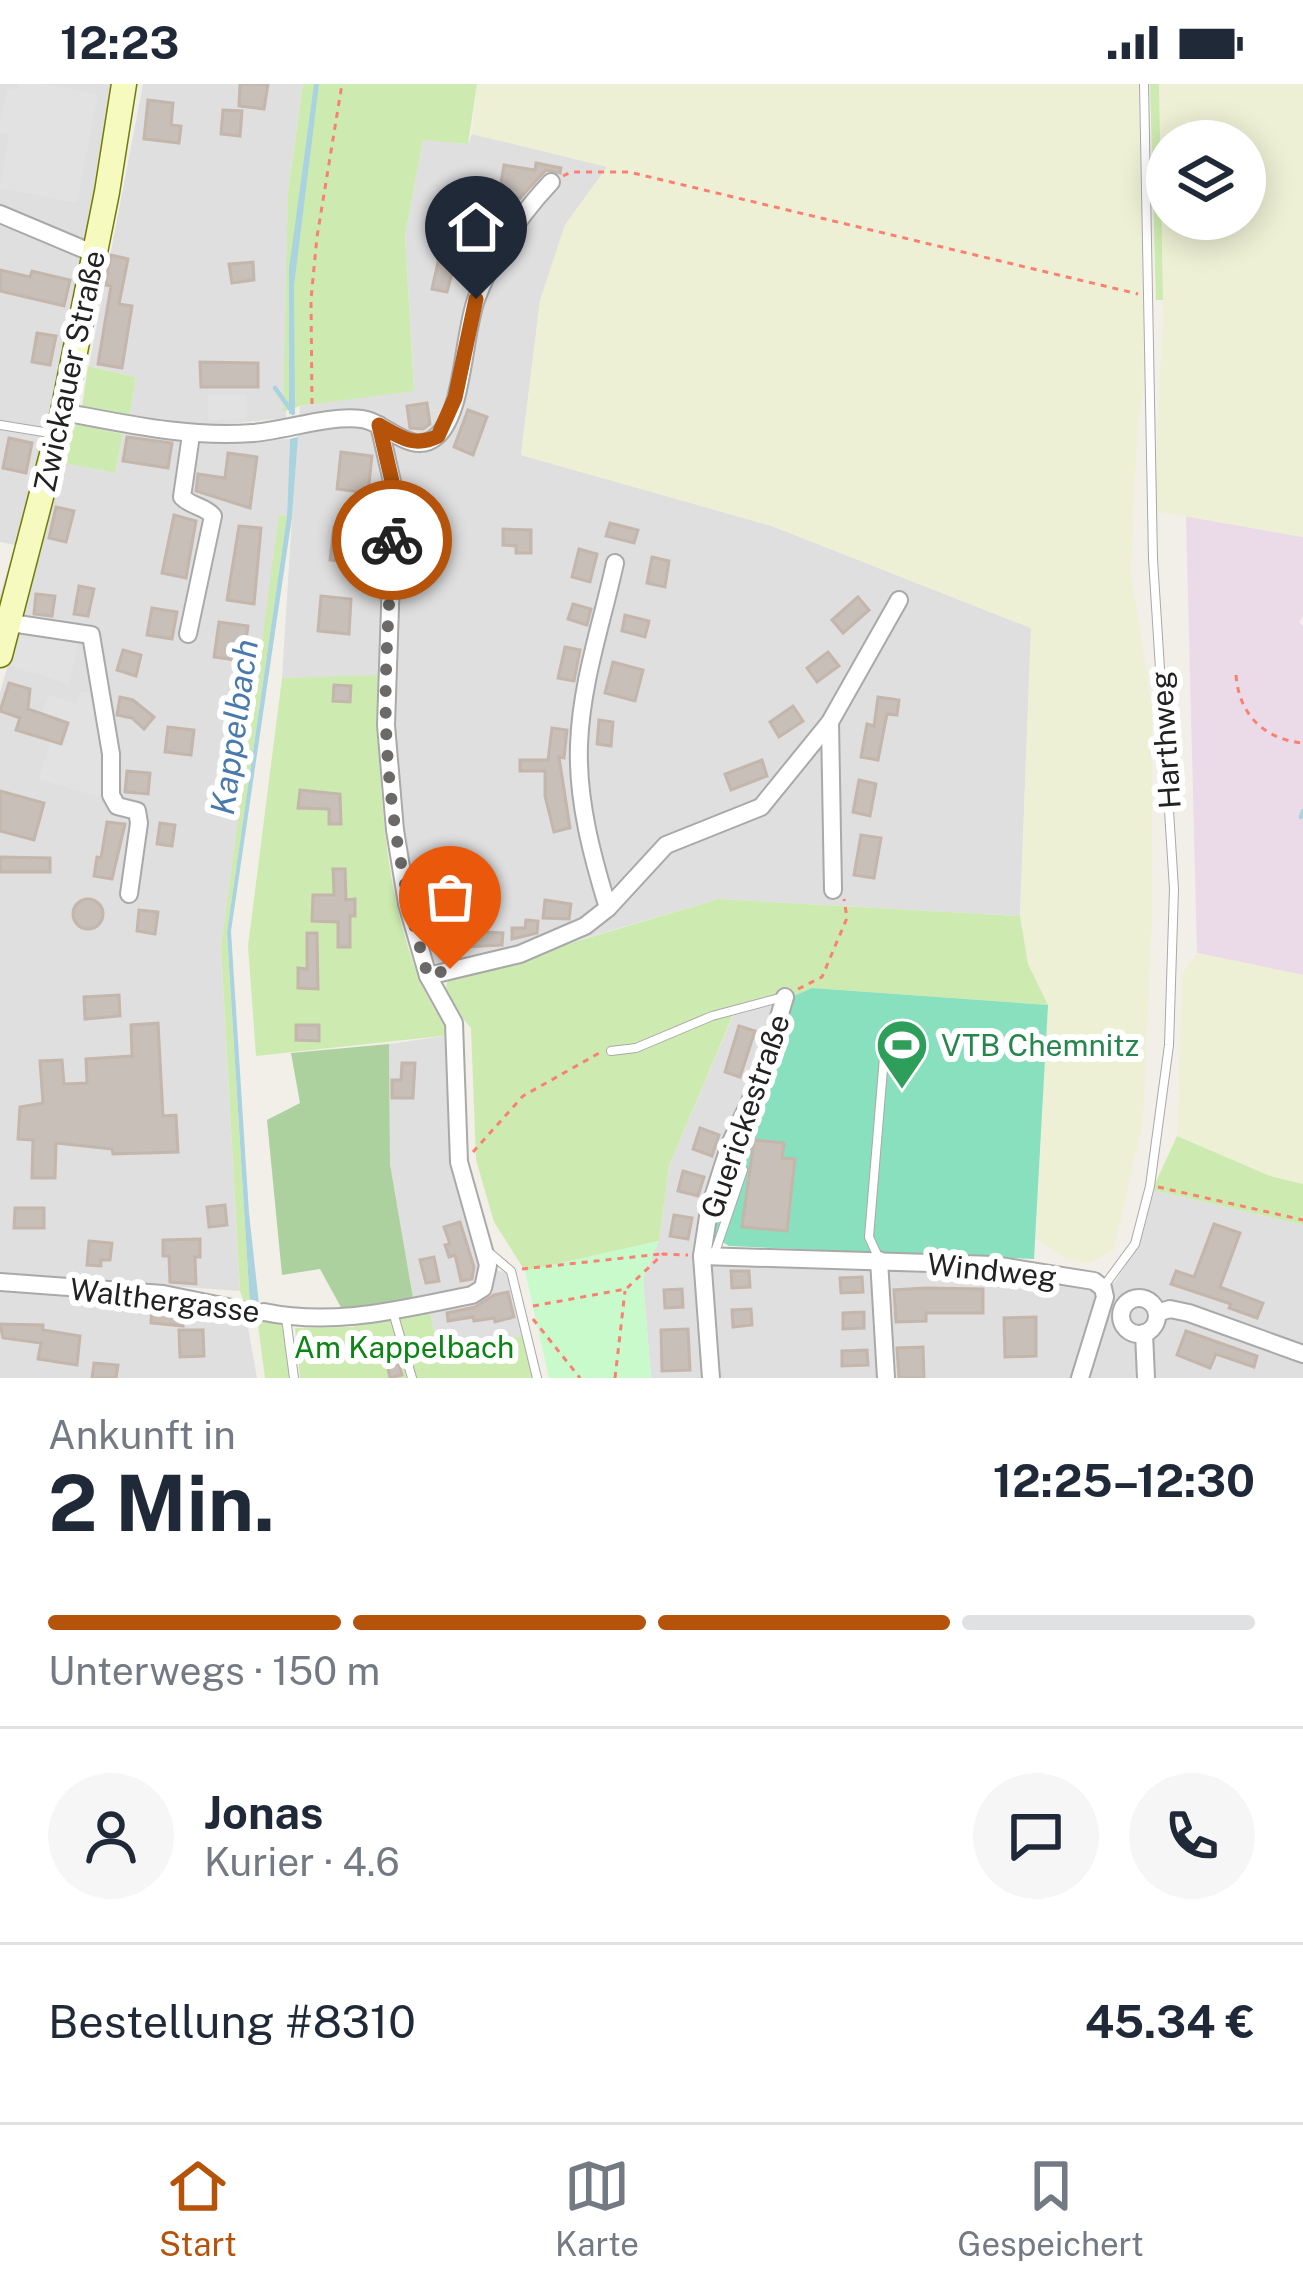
<!DOCTYPE html>
<html lang="de">
<head>
<meta charset="utf-8">
<style>
	:root { --surface:#fff; --page:#f6f6f7; --text:#1f2937; --muted:#747a83; --line:#e0e1e3; --accent:#b45309 }
	body { margin:0; font-family:"Public Sans",sans-serif; background:var(--page); color:var(--text); height:100vh; display:flex; flex-direction:column; font-size:45px; white-space:nowrap }
	* { box-sizing:border-box; margin:0 }
	p { font-size:39px; color:var(--muted) }
	.icon { flex:none; width:66px; height:66px; fill:none; stroke:currentColor; stroke-width:2; stroke-linecap:round; stroke-linejoin:round }
	.map { position:relative; height:1294px; overflow:hidden }
	.sheet { display:flex; flex-direction:column; background:var(--surface); flex:1 }
	.sheet>* { flex:none }
	.fabs { position:absolute; left:1146px; top:36px; display:grid; gap:24px }
	.fabs a { display:grid; place-items:center; width:120px; height:120px; border-radius:50%; background:var(--surface); box-shadow:0 6px 30px #0003; font-size:60px }
	.pin { position:absolute; display:grid; place-items:center; width:102px; height:102px; color:#fff; margin:-123px -51px; border-radius:50% 50% 50% 0; rotate:-45deg; box-shadow:0 0 12px #0007 }
	.pin .icon { rotate:45deg }
	.courier { position:absolute; display:grid; place-items:center; width:120px; height:120px; margin:-60px; border:9px solid #b45309; border-radius:50%; background:#fff; color:#222; box-shadow:0 3px 15px #0007 }
	.headline em { font-style:normal; font-weight:700 }
	.headline div { display:flex; flex-direction:column-reverse }
	.headline { display:flex; align-items:center; justify-content:space-between; height:204px; padding:0 48px }
	h1 { font-size:78px; font-weight:700; line-height:90px }
	.bar { display:grid; grid-template-columns:repeat(4,1fr); gap:18px 12px; align-content:center; height:144px; padding:0 48px }
	.bar i { height:15px; border-radius:9px; background:var(--line) }
	.bar .selected { background:var(--accent) }
	.bar p { grid-column:span 4 }
	.line { display:flex; align-items:center; gap:30px; padding:0 48px; border-top:3px solid var(--line) }
	.line div { flex:1 }
	.round { display:grid; place-items:center; flex:none; width:126px; height:126px; border-radius:63px; background:var(--page) }
	.status { display:flex; justify-content:space-between; align-items:center; height:84px; padding:0 60px; background:var(--surface); direction:ltr }
	.status svg { height:33px; fill:currentColor }
	.menu { display:flex; justify-content:space-around; align-items:center; height:168px; border-top:3px solid var(--line); background:var(--surface); font-size:33px; color:var(--muted) }
	.menu a { display:grid; justify-items:center; gap:6px }
	.menu .selected { color:var(--accent) }
	.map>svg:first-child { display:block }
	.residential { fill:#e0dfdf }
	.industrial { fill:#ebdbe8 }
	.farmland { fill:#eef0d5; fill-rule:evenodd }
	.grass { fill:#cdebb0 }
	.forest { fill:#add19e }
	.park { fill:#c8facc }
	.pitch { fill:#88e0be }
	.parking { fill:#e2e2e2 }
	.water { fill:#aad3df }
	.lines { fill:none; stroke-linecap:round; stroke-linejoin:round }
	.stream { stroke:#aad3df; stroke-width:4.5 }
	.building { fill:#c7bfb8; stroke:#c4b6ab; stroke-width:3 }
	.service-casing { stroke:#a9a9a9; stroke-width:10 }
	.minor-casing { stroke:#a9a9a9; stroke-width:20 }
	.secondary-casing { stroke:#707d05; stroke-width:27 }
	.path { stroke:#fa8072; stroke-width:3; stroke-dasharray:6 6; stroke-linecap:butt }
	.service { stroke:#fff; stroke-width:8 }
	.minor { stroke:#fff; stroke-width:16 }
	.secondary { stroke:#f7fabf; stroke-width:24 }
	.done { stroke:#6b6a68; stroke-width:12; stroke-dasharray:0 21.6 }
	.route { stroke:#b45309; stroke-width:15 }
	.labels { text-anchor:middle; dominant-baseline:central; stroke-width:12; stroke-linejoin:round; paint-order:stroke }
	.street-label { font-size:30px; fill:#222; stroke:#fff }
	.leisure-label { font-size:30px; fill:#27864d; stroke:#fff; text-anchor:start }
	.park-label { font-size:30px; fill:#0c8416; stroke:#fff }
	.water-label { font-size:33px; font-style:italic; fill:#4a7aab; stroke:#fff }
</style>
</head>
<body>
<div class="status"><b>12:23</b><svg viewBox="0 0 49 12"><path d="M0 12V9h3v3zM5 12V6h3v6zM10 12V3h3v9zM15 12V0h3v12zM26 1h20v11H26zM47 4h2v5h-2z"/></svg></div>
<div class="map">
<svg width="1303" height="1294" viewBox="0 0 1303 1294">
	<rect width="100%" height="100%" fill="#f2efe9"/>
	<g class="residential">
		<path d="M0,0h123l-123,568v-56l15,-51 -15,-3z"/>
		<path d="M143,0h160l-15,107 -2,227 -68,7 -37,-1 -51,-9 6,-38 -47,-11z"/>
		<path d="M472,50l136,32 -43,59 -25,76 -19,154 251,71 259,102 -11,288 -302,-17 -296,87 -22,-77 -14,-74 -8,-109 1,-50 -97,2 10,-161 8,-111 114,-16 -9,-155 18,-96 45,5z"/>
		<path d="M123,350l77,9 90,-4 -3,77 -7,-1 -59,432 19,344 -240,-17v-581l64,-230 51,10z"/>
		<path d="M776,920l-75,251 88,-5 317,35 9,-3 22,-35 15,-57 151,35v153h-652l-8,-99 16,-38 10,-75 64,-150z"/>
		<path d="M451,951l4,129 28,103 26,6 17,62 -87,17 -10,-44 -16,-10 -23,-134 -1,-120z"/>
		<path d="M0,1202l172,15 74,15 11,62h-257z"/>
	</g>
	<path class="industrial" d="M1186,432l117,21v79l-4,6 4,4v349l-106,-22z"/>
	<g class="farmland">
		<path d="M477,0h662l5,304 -6,35 -7,148 21,136v217l-9,199 -29,127 -24,13 -25,-4 -29,-20 12,-234 -20,-41 -8,-48 11,-288 -259,-102 -251,-71 19,-154 25,-76 42,-58 -135,-33z"/>
		<path d="M1159,0h144v453l-149,-26 9,-211zM1167,57h78v78h-78z"/>
		<path d="M1197,869l106,22v209l-33,-8 -93,-40 5,-162z"/>
	</g>
	<g class="grass">
		<path d="M303,0h174l-9,60 -45,-4 -18,95 9,156 -114,15 -17,6 5,-221z"/>
		<path d="M1150,0h9l4,216h-7z"/>
		<path d="M88,282l48,11 -6,38 -48,-8z"/>
		<path d="M74,340l49,10 -8,39 -51,-10z"/>
		<path d="M279,431l8,1 -60,416 23,374 -5,-1 -5,-14 -19,-344z"/>
		<path d="M379,591c-2,98 4,221 44,312 7,17 19,32 28,48l-195,21 -8,-110 34,-268z"/>
		<path d="M718,815l302,17 8,48 20,41 -236,-17 -36,16 -43,11 -64,151 -10,75 -134,30 -31,-49 -18,-62 -5,-132 -20,-23 -5,-13 1,-12z"/>
		<path d="M1177,1052l93,40 33,8v41l-151,-35z"/>
		<path d="M429,1224l10,44 87,-17 10,43h-236l-5,-50 58,-1z"/>
		<path d="M257,1233l25,6 9,55h-26z"/>
	</g>
	<path class="forest" d="M389,960l1,120 23,134 -33,10 -37,3 -23,-42 -38,6 -15,-155 33,-17 -9,-50z"/>
	<path class="park" d="M659,1157l-16,39 8,98h-102l-24,-107z"/>
	<path class="pitch" d="M812,904l236,17 -14,254 -305,-13 -13,-8 -4,-20 77,-220z"/>
	<g class="parking">
		<path d="M19,0h27l52,10 -21,109 -77,-15 9,-53 -9,-3v-9l7,-35 10,2z"/>
		<path d="M208,311h39l-1,24 -38,1z"/>
		<path d="M22,548l56,12 -9,40 -58,-18z"/>
		<path d="M80,608h14l7,35 1,71 -64,-19 13,-38 14,5 2,-5 -26,-26 7,-20 28,9z"/>
	</g>
	<g class="water">
		<path d="M314,0h5l-25,202 1,128h-6v-145z"/>
		<path d="M298,353l-6,80 -61,414 18,282 10,91 -9,2 -23,-374 60,-416 3,-77z"/>
	</g>
	<g class="lines">
		<g class="stream">
			<path d="M275,304l18,25"/>
			<path d="M1301,733l2,-6"/>
		</g>
	</g>
	<g class="building">
		<path d="M240,0h28l-4,25 -25,-3z"/>
		<path d="M148,16l25,3 -2,22 10,1 -2,17 -35,-4z"/>
		<path d="M223,26l19,1 -2,25 -19,-2z"/>
		<path d="M536,79l25,5 -1,5 -14,-3 -26,28 -21,-4 5,-29 31,5z"/>
		<path d="M485,127l18,9 -11,18 -3,-2 -17,39 -13,-4 9,-26 -3,-2z"/>
		<path d="M111,171l17,4 -9,45 13,2 -10,62 -24,-4 13,-78 -6,-1z"/>
		<path d="M253,178l1,18 -22,3 -3,-19z"/>
		<path d="M438,178l16,4 -7,26 -15,-3z"/>
		<path d="M0,186l30,7 2,-6 38,9 -6,26 -64,-15z"/>
		<path d="M37,249l19,3 -6,29 -18,-3z"/>
		<path d="M200,278l58,1v24h-57z"/>
		<path d="M427,319l3,21 -7,5 -13,-1 -3,-22z"/>
		<path d="M468,326l19,7 -14,38 -19,-8z"/>
		<path d="M127,353l45,6 -4,25 -45,-7z"/>
		<path d="M9,354l23,5 -6,30 -23,-5z"/>
		<path d="M341,368l31,4 -4,37 -31,-4z"/>
		<path d="M228,369l29,4 -7,51 -54,-17 2,-17 27,4z"/>
		<path d="M56,423l18,4 -8,31 -17,-4z"/>
		<path d="M174,431l22,6 -10,57 -24,-5z"/>
		<path d="M610,439l28,7 -4,13 -28,-7z"/>
		<path d="M239,442l22,2 -7,76 -27,-4z"/>
		<path d="M334,443l28,4 -3,32 -29,-3z"/>
		<path d="M503,445l28,1v23h-15v-7l-13,-1z"/>
		<path d="M579,465l18,5 -7,28 -18,-5z"/>
		<path d="M652,473l17,4 -4,26 -18,-4z"/>
		<path d="M79,502l15,3 -6,27 -14,-2z"/>
		<path d="M36,510l19,2 -3,20 -18,-2z"/>
		<path d="M321,512l30,3 -2,35 -31,-3z"/>
		<path d="M858,513l11,13 -26,23 -11,-13z"/>
		<path d="M573,520l18,5 -4,16 -19,-6z"/>
		<path d="M152,524l25,4 -5,27 -25,-4z"/>
		<path d="M625,531l24,6 -4,16 -23,-6z"/>
		<path d="M219,538l29,4 -5,35 -29,-4z"/>
		<path d="M565,563l15,3 -6,31 -16,-3z"/>
		<path d="M123,566l18,5 -5,21 -19,-6z"/>
		<path d="M828,568l11,14 -22,16 -10,-14z"/>
		<path d="M613,578l30,8 -8,31 -30,-8z"/>
		<path d="M9,599l21,6 -2,20 40,14 -7,21 -45,-14 4,-12 -20,-7z"/>
		<path d="M334,601l17,1 -1,16 -17,-1z"/>
		<path d="M120,613l13,3 21,17 -10,12 -12,-11 -15,-3z"/>
		<path d="M878,613l21,3 -2,15 -10,-1 -9,46 -17,-3 6,-33 7,2z"/>
		<path d="M793,622l10,15 -24,16 -9,-15z"/>
		<path d="M599,636l14,2 -2,24 -14,-2z"/>
		<path d="M168,643l26,3 -3,25 -26,-3z"/>
		<path d="M552,644l15,2 -3,28 -5,-1 11,71 -16,4 -9,-36v-25h-25v-11h28z"/>
		<path d="M762,676l5,16 -36,14 -6,-16z"/>
		<path d="M127,687l23,2 -2,21 -23,-2z"/>
		<path d="M859,696l17,4 -6,32 -17,-4z"/>
		<path d="M300,706l40,4 1,30h-12v-15l-31,-1z"/>
		<path d="M0,707l44,12 -10,37 -34,-9z"/>
		<path d="M107,738l18,2 -13,55 -18,-3 3,-19 4,1z"/>
		<path d="M160,739l15,2 -3,21 -15,-2z"/>
		<path d="M861,751l20,3 -7,40 -20,-3z"/>
		<path d="M0,773l50,1v14h-50z"/>
		<path d="M333,785h12l1,31 9,-1v17h-5v31h-12v-25l-26,-1 1,-26h21z"/>
		<circle cx="88" cy="830" r="15"/>
		<path d="M545,816l26,4 -2,15 -26,-1z"/>
		<path d="M139,826l19,2 -3,22 -18,-3z"/>
		<path d="M526,836l12,1 -1,12 -25,6v-11h13z"/>
		<path d="M466,847l37,2 -1,12 -37,2z"/>
		<path d="M307,849h10l1,56 -20,-1v-20l9,1z"/>
		<path d="M119,911l1,21 -35,3 -1,-22z"/>
		<path d="M158,939l5,93 13,-1 2,37 -65,2 -1,-5 -56,-6 -1,35h-23l1,-38 -15,-1 2,-32 23,-4 -3,-42 22,-1 2,24 23,-1 -1,-24 46,-3 -1,-31z"/>
		<path d="M296,941h23v16l-23,-1z"/>
		<path d="M739,942l16,5 -15,46 -15,-5z"/>
		<path d="M402,979h13l-2,35h-21v-18h9z"/>
		<path d="M700,1044l19,7 -7,21 -19,-7z"/>
		<path d="M754,1056l30,3 -2,15 13,1 -8,72 -45,-4z"/>
		<path d="M683,1087l21,6 -6,19 -20,-5z"/>
		<path d="M225,1121l2,20 -18,2 -2,-20z"/>
		<path d="M15,1124h29v20h-30z"/>
		<path d="M674,1131l18,3 -4,21 -18,-3z"/>
		<path d="M460,1138l14,45 -2,12 -11,2 -6,-26 -6,2 -4,-12 5,-1 -6,-17z"/>
		<path d="M1214,1140l26,9 -20,54 43,16 -6,15 -28,-10 2,-4 -60,-20 5,-13 18,6z"/>
		<path d="M200,1155v18h-5l1,27 -26,-2 -1,-26h-6v-16z"/>
		<path d="M89,1157l23,2 -2,17h-9v6l-14,-1z"/>
		<path d="M434,1173l5,24 -13,2 -6,-23z"/>
		<path d="M731,1187h18l1,16 -18,1z"/>
		<path d="M862,1193l1,15 -22,1 -1,-15z"/>
		<path d="M925,1204l58,1v24h-57v8l-30,1 -2,-32z"/>
		<path d="M682,1205l1,18 -18,1 -1,-18z"/>
		<path d="M508,1208l6,25 -19,5 -1,-4 -20,3 -1,-4 -25,4 -1,-8 28,-6 19,-12z"/>
		<path d="M152,1222l32,5 -1,15 -32,-3z"/>
		<path d="M751,1225l1,16 -19,2 -1,-17z"/>
		<path d="M864,1228v16l-21,1v-16z"/>
		<path d="M1036,1233v39l-31,1 -1,-39z"/>
		<path d="M0,1240l43,1v5l37,6 -3,29 -39,-6 3,-16 -38,-5z"/>
		<path d="M688,1245l2,41 -28,1 -1,-41z"/>
		<path d="M179,1246h24l1,26 -24,1z"/>
		<path d="M1186,1247l71,25 -3,11 -38,-13 -6,14 -33,-13z"/>
		<path d="M393,1259l9,32 -12,3 -7,-33z"/>
		<path d="M923,1263l1,31h-25l-2,-30z"/>
		<path d="M867,1266l1,15 -26,1v-15z"/>
		<path d="M94,1279l24,2 -2,13h-24z"/>
	</g>
	<g class="lines">
		<g class="service-casing">
			<g id="service">
				<path d="M0,341l50,8"/>
				<path d="M611,967l25,-3 76,-32 71,-19"/>
				<path d="M491,1170l20,17 26,107"/>
				<path d="M714,1171l29,-85"/>
				<path d="M879,1175l-10,-22 17,-204"/>
				<path d="M1104,1202l31,-42 15,-58 19,-141 5,-156 -21,-330 -9,-475"/>
				<path d="M393,1228l19,66"/>
				<path d="M286,1234l8,60"/>
			</g>
		</g>
		<g class="minor-casing">
			<g id="minor">
				<path d="M0,130l95,40"/>
				<path d="M63,328c64,12 125,26 190,21 35,-3 74,-18 109,-14 24,3 50,39 75,17 27,-24 26,-104 40,-139 17,-44 42,-81 74,-115"/>
				<path d="M11,539l80,12 20,119v41l6,11 20,5 2,12 -10,71"/>
				<path d="M188,550l25,-118c-8,-10 -21,-9 -31,-19l9,-62"/>
				<path d="M830,638l3,168"/>
				<path d="M608,824c-16,-52 -31,-108 -29,-163 2,-62 23,-122 36,-182"/>
				<path d="M428,892l92,-22 65,-28 23,-18 58,-63 95,-38 69,-85 69,-122"/>
				<path d="M702,1172l292,9 100,16 9,7 2,9 -25,81"/>
				<path d="M879,1176l7,118"/>
				<path d="M0,1198l163,12 79,16"/>
				<circle cx="1139" cy="1232" r="18"/>
				<path d="M264,1228c71,15 137,-3 208,-17l11,-7 5,-23 -29,-103 -5,-139 -26,-47 -21,-72 -12,-74 -9,-105 8,-235 -15,-65"/>
				<path d="M1157,1229l13,-4 19,4 114,41"/>
				<path d="M1144,1249l2,45"/>
				<path d="M711,1294l-9,-122 7,-46 21,-66 30,-64 25,-83"/>
			</g>
		</g>
		<g class="secondary-casing">
			<path id="secondary" d="M0,571l63,-243 44,-220 17,-108"/>
		</g>
		<g class="path">
			<path d="M563,92l8,-4h58l509,122"/>
			<path d="M312,320l-1,-105 6,-62 25,-153"/>
			<path d="M1236,591c3,39 27,64 67,68"/>
			<path d="M798,905l24,-12 25,-59 -3,-19"/>
			<path d="M473,1068l50,-56 78,-44"/>
			<path d="M1158,1103l145,33"/>
			<path d="M522,1185l139,-15"/>
			<path d="M533,1222l93,-17 37,-35 25,1"/>
			<path d="M533,1235l47,59"/>
			<path d="M615,1294l10,-87"/>
		</g>
		<use href="#service" class="service"/>
		<use href="#minor" class="minor"/>
		<use href="#secondary" class="secondary"/>
	</g>
	<g class="lines">
		<path class="done" d="M392,456c-2,62 -8,125 -6,187 3,85 18,167 42,249l22,-7"/>
		<path class="route" d="M392,456l2,-50 -15,-65c21,12 35,23 59,11l17,-38 21,-99"/>
	</g>
	<defs>
		<g id="stadium-pin" transform="scale(2.7)"><path d="M0 17L-7.5 6A9.5 9.5 0 1 1 7.5 6Z" fill="#2e9e5b" stroke="#fff"/><path d="M0-5a6.5 5 0 1 0 0 10a6.5 5 0 1 0 0-10ZM-3.5-1.8h7v3.6h-7Z" fill="#fff"/></g>
	</defs>
	<g fill-rule="evenodd">
		<use href="#stadium-pin" x="902" y="961"/>
	</g>
	<g class="labels">
		<g class="street-label">
			<text transform="translate(69 287) rotate(-78)">Zwickauer Straße</text>
			<text transform="translate(1165 656) rotate(-94)">Harthweg</text>
			<text transform="translate(745 1032) rotate(-71)">Guerickestraße</text>
			<text transform="translate(992 1186) rotate(6)">Windweg</text>
			<text transform="translate(165 1216) rotate(7)">Walthergasse</text>
		</g>
		<g class="leisure-label">
			<text x="941" y="961">VTB Chemnitz</text>
		</g>
		<g class="park-label">
			<text x="404" y="1263">Am Kappelbach</text>
		</g>
		<g class="water-label">
			<text transform="translate(234 643) rotate(-82)">Kappelbach</text>
		</g>
	</g>
</svg>
<div class="fabs">
<a><svg class="icon" aria-label="layers" viewBox="0 0 24 24"><path d="M12 4l9 5-9 5-9-5zM3 14l9 5 9-5"/></svg></a>
</div>
<div class="pin" style="left:450px;top:885px;background:#ea580c"><svg class="icon" aria-label="bag" viewBox="0 0 24 24"><path d="M5 8h14l-1 12H6zM9 8a3 3 0 0 1 6 0"/></svg></div>
<div class="pin" style="left:476px;top:215px;background:#1f2937"><svg class="icon" aria-label="home" viewBox="0 0 24 24"><path d="M3 11l9-7 9 7M6 9v11h12V9"/></svg></div>
<div class="courier" style="left:392px;top:456px"><svg class="icon" aria-label="bike" viewBox="0 0 24 24"><circle cx="6" cy="16" r="4"/><circle cx="18" cy="16" r="4"/><path d="M6 16l4-8h5l3 8M10 8l3 8H6M13 5h3"/></svg></div>
</div>
<section class="sheet">
<div class="headline"><div><h1>2 Min.</h1><p>Ankunft in</p></div><em>12:25–12:30</em></div>
<div class="bar"><i class="selected"></i><i class="selected"></i><i class="selected"></i><i></i><p>Unterwegs · 150 m</p></div>
<div class="line" style="height:216px"><a class="round"><svg class="icon" aria-label="person" viewBox="0 0 24 24"><circle cx="12" cy="8" r="4"/><path d="M4 21q1-7 8-7t8 7"/></svg></a><div><b>Jonas</b><p>Kurier · 4.6</p></div><a class="round"><svg class="icon" aria-label="chat" viewBox="0 0 24 24"><path d="M4 5h16v11H9l-5 4z"/></svg></a><a class="round"><svg class="icon" aria-label="phone" viewBox="0 0 24 24"><path d="M5 4h4l2 5-3 2q2 4 5 5l2-3 5 2v4C11 20 4 13 5 4z"/></svg></a></div>
<div class="line" style="height:156px"><div>Bestellung #8310</div><b>45.34 €</b></div>
</section>
<nav class="menu">
<a class="selected"><svg class="icon" aria-label="home" viewBox="0 0 24 24"><path d="M3 11l9-7 9 7M6 9v11h12V9"/></svg>Start</a>
<a><svg class="icon" aria-label="map" viewBox="0 0 24 24"><path d="M3 6l6-2 6 2 6-2v14l-6 2-6-2-6 2zM9 4v14M15 6v14"/></svg>Karte</a>
<a><svg class="icon" aria-label="saved" viewBox="0 0 24 24"><path d="M7 4h10v16l-5-4-5 4z"/></svg>Gespeichert</a>
</nav>
</body>
</html>
